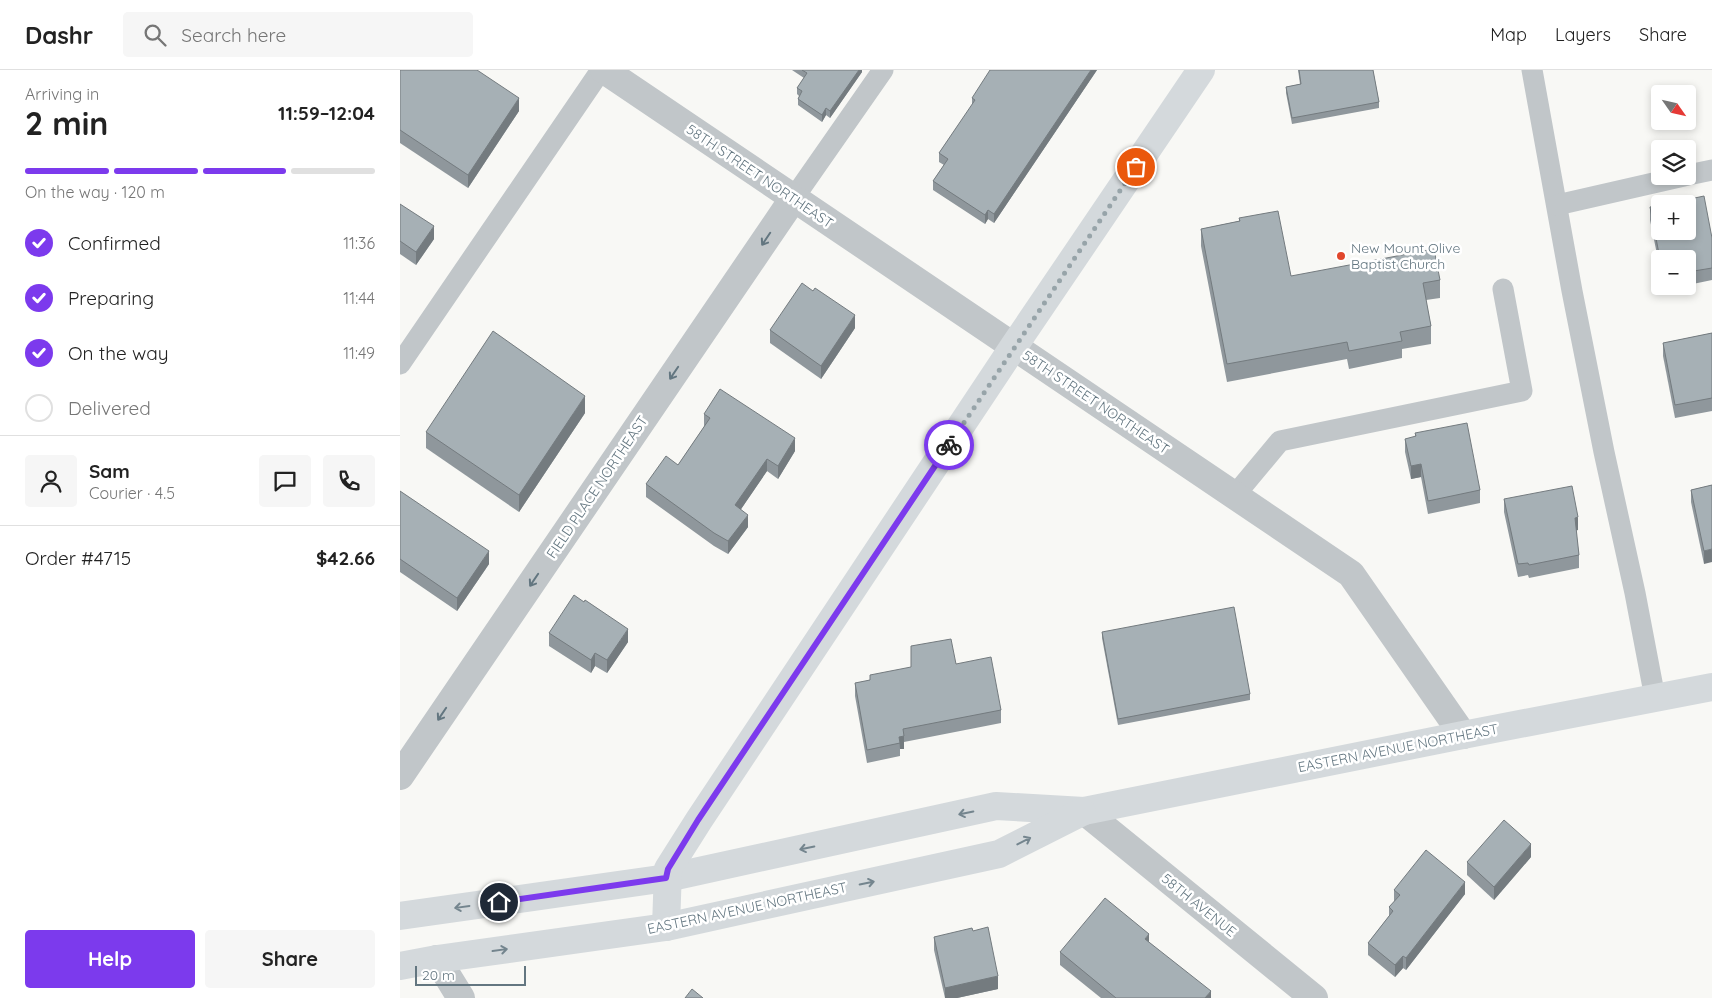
<!DOCTYPE html>
<html lang="en">
<head>
<meta charset="utf-8">
<style>
	:root { --surface:#fff; --page:#f6f6f6; --text:#222; --muted:#767676; --line:#e0e0e0; --accent:#7c3aed }
	body { margin:0; font-family:Quicksand,sans-serif; background:var(--page); color:var(--text); height:100vh; display:flex; flex-direction:column; font-size:19px; white-space:nowrap }
	* { box-sizing:border-box; margin:0 }
	p { font-size:16px; color:var(--muted) }
	.icon { flex:none; width:28px; height:28px; fill:none; stroke:currentColor; stroke-width:2; stroke-linecap:round; stroke-linejoin:round }
	.map { position:relative; flex:1; overflow:hidden }
	.panel { display:flex; flex-direction:column; background:var(--surface); width:400px }
	.panel>* { flex:none }
	.needle { width:32px; rotate:124deg }
	.controls { position:absolute; left:1251px; top:15px; display:grid; gap:10px }
	.controls a { display:grid; place-items:center; width:45px; height:45px; border-radius:5px; background:var(--surface); box-shadow:0 2px 8px #0003; font-size:25px }
	.scale { position:absolute; left:15px; bottom:12px; width:111px; box-sizing:border-box; padding-left:5px; border:2px solid #637680; border-top:0; font-size:14px; line-height:18px; white-space:nowrap; color:#637680; -webkit-text-stroke:4px #fff; paint-order:stroke }
	.pin { position:absolute; display:grid; place-items:center; width:42px; height:42px; color:#fff; margin:-21px; border:2px solid #fff; border-radius:50%; box-shadow:0 1px 5px #0007 }
	.courier { position:absolute; display:grid; place-items:center; width:50px; height:50px; margin:-25px; border:4px solid #7c3aed; border-radius:50%; background:#fff; color:#222; box-shadow:0 1px 6px #0007 }
	.summary em { font-style:normal; font-weight:700 }
	.summary div { display:flex; flex-direction:column-reverse }
	.summary { display:flex; align-items:center; justify-content:space-between; height:85px; padding:0 25px }
	h1 { font-size:32px; font-weight:700; line-height:38px }
	.bar { display:grid; grid-template-columns:repeat(4,1fr); gap:8px 5px; align-content:center; height:60px; padding:0 25px }
	.bar i { height:6px; border-radius:4px; background:var(--line) }
	.bar .selected { background:var(--accent) }
	.bar p { grid-column:span 4 }
	.line { display:flex; align-items:center; gap:12px; padding:0 25px; border-top:1px solid var(--line) }
	.line div { flex:1 }
	.round { display:grid; place-items:center; flex:none; width:52px; height:52px; border-radius:5px; background:var(--page) }
	ol { padding:0 25px; list-style:none }
	li { display:flex; align-items:center; gap:15px; height:55px }
	li p { margin-inline-start:auto }
	li .icon { padding:5px; border-radius:50%; background:var(--accent); color:#fff; stroke-width:4 }
	li:last-child { color:var(--muted) }
	li i { width:28px; height:28px; border:2px solid var(--line); border-radius:50% }
	.cta { display:flex; gap:10px; margin-top:auto; padding:10px 25px }
	.cta a { flex:1; height:58px; border-radius:5px; background:var(--accent); color:#fff; font-size:20px; font-weight:700; line-height:58px; text-align:center }
	.cta a+a { background:var(--page); color:var(--text) }
	header { display:flex; align-items:center; gap:30px; box-sizing:border-box; height:70px; padding:0 25px; background:var(--surface); border-bottom:1px solid var(--line) }
	header strong { font-size:24px }
	nav { display:flex; gap:28px; margin-inline-start:auto; font-size:18px }
	.search { width:350px; height:45px; background:var(--page); display:flex; align-items:center; gap:12px; box-sizing:border-box; padding:0 18px; border-radius:5px; color:var(--muted); font-size:19px }
	main { display:flex; flex:1; min-height:0 }
	.map>svg:first-child { display:block }
	.lines { fill:none; stroke-linecap:round; stroke-linejoin:round }
	.lane { stroke:#c1c6c9; stroke-width:21 }
	.street { stroke:#c1c6c9; stroke-width:28 }
	.secondary { stroke:#d4d9dc; stroke-width:28 }
	.wall { fill:#8f979c }
	.shaded-wall { fill:#747b7f }
	.building { fill:#a6b0b5; stroke:#747b7f }
	.oneway { stroke:#637680 }
	.oneway2 { stroke:#74858e }
	.done { stroke:#97a4a9; stroke-width:5; stroke-dasharray:0 9 }
	.route { stroke:#7c3aed; stroke-width:6 }
	.poi-dot { fill:#e1472c; stroke:#fff; stroke-width:2 }
	.labels { text-anchor:middle; dominant-baseline:central; stroke-width:5; stroke-linejoin:round; paint-order:stroke }
	.street-label { font-size:14px; fill:#637680; stroke:#fff }
	.poi-label { font-size:14px; fill:#637680; stroke:#fff; text-anchor:start }
</style>
</head>
<body>
<header>
<strong>Dashr</strong>
<div class="search"><svg class="icon" aria-label="search" viewBox="0 0 24 24"><circle cx="10" cy="10" r="6"/><path d="M15 15l6 6"/></svg>Search here</div>
<nav><a>Map</a><a>Layers</a><a>Share</a></nav>
</header>
<main>
<section class="panel">
<div class="summary"><div><h1>2 min</h1><p>Arriving in</p></div><em>11:59–12:04</em></div>
<div class="bar"><i class="selected"></i><i class="selected"></i><i class="selected"></i><i></i><p>On the way · 120 m</p></div>
<ol>
<li><svg class="icon" aria-label="check" viewBox="0 0 24 24"><path d="M5 12l5 5 9-10"/></svg>Confirmed<p>11:36</p></li>
<li><svg class="icon" aria-label="check" viewBox="0 0 24 24"><path d="M5 12l5 5 9-10"/></svg>Preparing<p>11:44</p></li>
<li><svg class="icon" aria-label="check" viewBox="0 0 24 24"><path d="M5 12l5 5 9-10"/></svg>On the way<p>11:49</p></li>
<li><i></i>Delivered</li>
</ol>
<div class="line" style="height:90px"><a class="round"><svg class="icon" aria-label="person" viewBox="0 0 24 24"><circle cx="12" cy="8" r="4"/><path d="M4 21q1-7 8-7t8 7"/></svg></a><div><b>Sam</b><p>Courier · 4.5</p></div><a class="round"><svg class="icon" aria-label="chat" viewBox="0 0 24 24"><path d="M4 5h16v11H9l-5 4z"/></svg></a><a class="round"><svg class="icon" aria-label="phone" viewBox="0 0 24 24"><path d="M5 4h4l2 5-3 2q2 4 5 5l2-3 5 2v4C11 20 4 13 5 4z"/></svg></a></div>
<div class="line" style="height:65px"><div>Order #4715</div><b>$42.66</b></div>
<div class="cta"><a>Help</a><a>Share</a></div>
</section>
<div class="map">
<svg width="1312" height="928" viewBox="0 0 1312 928">
	<rect width="100%" height="100%" fill="#f8f8f5"/>
	<g class="lines">
		<g class="lane">
			<path d="M1132,0l40,221 32,161 31,141 20,105"/>
			<path d="M1288,105l24,-5"/>
			<path d="M393,129l90,-129"/>
			<path d="M1157,135l127,-29"/>
			<path d="M0,294l201,-294"/>
			<path d="M835,425l45,-54 242,-50 -19,-102"/>
		</g>
		<g class="street">
			<path d="M204,0l747,504 112,161"/>
			<path d="M0,706l393,-577"/>
			<path d="M684,741l230,187"/>
			<path d="M37,889l24,39"/>
		</g>
		<g class="secondary">
			<path d="M0,846l267,-38 329,-72 88,5 379,-76 249,-48"/>
			<path d="M266,857l2,-58 31,-49 315,-474 187,-276"/>
			<path d="M0,896l37,-7 229,-32 333,-73 83,-42"/>
		</g>
	</g>
	<g class="wall">
		<path d="M0,0l119,41 -51,77 -68,-45z"/>
		<path d="M392,0h70v2l-32,46 -4,-3 -4,7 -24,-17v-6l1,-3 -2,-2v-6l7,-10z"/>
		<path d="M697,0l-103,153 -6,-4 -3,5 -52,-34v-9l11,-16 -5,-3v-9l33,-47v-8z"/>
		<path d="M898,0h75l6,32v6l-87,16 -6,-31v-6l14,-3z"/>
		<path d="M0,134l34,35 -18,26 -16,-11z"/>
		<path d="M1250,137l62,31v42l-24,5v-26h-28v10l-10,-49z"/>
		<path d="M839,148l52,58 149,4v18l-14,2 5,26v18l-29,5v9l-53,11 -2,-10 -120,23 -26,-136v-17l38,-8z"/>
		<path d="M1263,216h20l-19,4z"/>
		<path d="M455,258l-34,51 -51,-36v-13z"/>
		<path d="M1312,263v78l-37,7 -12,-62v-13z"/>
		<path d="M185,343l-66,99 -93,-64v-16z"/>
		<path d="M304,344l91,37 -17,28 -11,-8 -26,38 7,18 -20,27 -14,-8 -68,-49v-13l32,-19 26,-38z"/>
		<path d="M1015,363l65,57v13l-52,11 -7,-37 -10,2 -6,-27v-13l10,-2z"/>
		<path d="M1312,415l-8,79 -13,-62v-12z"/>
		<path d="M0,421l89,73 -32,47 -57,-39z"/>
		<path d="M1104,429l74,31h-2l3,25v13l-50,10 -1,-3 -10,2 -14,-65z"/>
		<path d="M702,562l148,62v6l-132,25 -16,-87z"/>
		<path d="M149,563l79,9 -21,31 -12,-7 -4,7 -42,-27z"/>
		<path d="M556,594l45,46v13l-97,19v7h-4v7l-33,7 -12,-67v-13z"/>
		<path d="M1131,787l-37,43 -27,-25v-13z"/>
		<path d="M994,820l71,4 -59,76 -3,-2 -8,9 -27,-22v-12l21,-27v-9l5,-5z"/>
		<path d="M573,861l25,58 -41,9h-12l-11,-48v-13z"/>
		<path d="M749,872l62,56h-110l-41,-33v-13z"/>
	</g>
	<g class="shaded-wall">
		<path d="M459,0h3v2l-32,46v-7z"/>
		<path d="M691,0h6l-103,153v-9z"/>
		<path d="M119,28v13l-51,77v-13z"/>
		<path d="M426,38v7l-4,7v-7z"/>
		<path d="M588,140v9l-3,5v-9z"/>
		<path d="M34,156v13l-18,26v-13z"/>
		<path d="M455,245v13l-34,51v-13z"/>
		<path d="M185,326v17l-66,99v-17z"/>
		<path d="M395,368v13l-17,28v-13z"/>
		<path d="M367,389v12l-32,47v-13z"/>
		<path d="M1021,394v13l-10,2v-13z"/>
		<path d="M348,445v12l-20,27v-13z"/>
		<path d="M1178,447v13l-3,1v-13z"/>
		<path d="M1312,479v13l-8,2v-13z"/>
		<path d="M89,481v13l-32,47v-13z"/>
		<path d="M228,559v13l-21,31v-13z"/>
		<path d="M195,583v13l-4,7v-13z"/>
		<path d="M504,666v13h-4l-1,-12z"/>
		<path d="M1131,774v13l-37,43v-13z"/>
		<path d="M1065,812v12l-59,76v-12z"/>
		<path d="M749,864v13l-4,-8z"/>
		<path d="M1003,886v12l-8,9v-12z"/>
		<path d="M598,906v13l-41,9h-12v-10z"/>
		<path d="M811,921v7h-6z"/>
	</g>
	<g class="building">
		<path d="M0,0h77l42,28 -51,77 -68,-45z"/>
		<path d="M402,0h57l-29,41 -4,-3 -4,7 -24,-16 4,-8 -5,-3 10,-15z"/>
		<path d="M590,0h101l-97,144 -6,-4 -3,5 -52,-34 15,-22 -9,-6 36,-53 -3,-2z"/>
		<path d="M899,0h74l6,32 -87,16 -6,-31 15,-3z"/>
		<path d="M1304,126l8,42v30l-24,4v-13h-28l-10,-52 10,-2v26h28v-27h-21z"/>
		<path d="M0,134l34,22 -18,26 -16,-11z"/>
		<path d="M878,141l13,65 143,-27 6,31 -17,3 8,43 -31,6 2,9 -53,10 -2,-9 -120,22 -26,-135 39,-8 -1,-3z"/>
		<path d="M402,213l11,8 2,-3 40,27 -34,51 -51,-36z"/>
		<path d="M93,261l92,65 -66,99 -93,-63z"/>
		<path d="M1312,263v65l-37,7 -12,-62z"/>
		<path d="M320,319l75,49 -17,28 -11,-7 -32,46 13,10 -20,26 -14,-8 -68,-49 20,-28 12,9 32,-47 -6,-4z"/>
		<path d="M1067,353l13,67 -52,11 -7,-37 -10,2 -6,-27 11,-3 -1,-3z"/>
		<path d="M1312,415v64l-8,2 -13,-61z"/>
		<path d="M1172,416l6,31 -3,1 4,37 -50,10 -1,-2 -10,1 -14,-65z"/>
		<path d="M0,421l89,60 -32,47 -57,-39z"/>
		<path d="M174,525l10,7 1,-2 43,29 -21,31 -12,-7 -4,7 -42,-27z"/>
		<path d="M834,537l16,87 -132,25 -16,-87z"/>
		<path d="M551,569l5,25 35,-7 10,53 -98,19 1,7 -5,1 1,6 -33,7 -12,-67 15,-3v-5l41,-8v-21z"/>
		<path d="M1104,750l27,24 -37,43 -27,-25z"/>
		<path d="M1026,780l39,32 -59,76 -3,-2 -8,9 -27,-22 25,-32 -4,-4 11,-12 -6,-5z"/>
		<path d="M705,828l44,36 -4,5 66,52 -6,7h-89l-56,-46z"/>
		<path d="M588,857l10,49 -53,12 -11,-51 38,-9 1,3z"/>
		<path d="M292,919l11,9h-18z"/>
	</g>
	<defs><path id="oneway-shaft" d="M-6 0H5M1.5-3L5.5 0L1.5 3" fill="none" stroke-width="1.6" stroke-linecap="round" stroke-linejoin="round" transform="scale(1.25)"/></defs>
	<g class="oneway">
		<use href="#oneway-shaft" transform="translate(366 169) rotate(124)"/>
		<use href="#oneway-shaft" transform="translate(274 303) rotate(124)"/>
		<use href="#oneway-shaft" transform="translate(134 510) rotate(124)"/>
		<use href="#oneway-shaft" transform="translate(42 644) rotate(124)"/>
	</g>
	<g class="oneway2">
		<use href="#oneway-shaft" transform="translate(566 743) rotate(168)"/>
		<use href="#oneway-shaft" transform="translate(624 771) rotate(-27)"/>
		<use href="#oneway-shaft" transform="translate(407 778) rotate(168)"/>
		<use href="#oneway-shaft" transform="translate(467 813) rotate(-12)"/>
		<use href="#oneway-shaft" transform="translate(62 837) rotate(172)"/>
		<use href="#oneway-shaft" transform="translate(100 880) rotate(-8)"/>
	</g>
	<g class="lines">
		<path class="done" d="M549,375l187,-278"/>
		<path class="route" d="M99,832l167,-24 2,-9 30,-49 251,-375"/>
	</g>
	<circle class="poi-dot" cx="941" cy="186" r="5"/>
	<g class="labels">
		<g class="street-label">
			<text transform="translate(360 106) rotate(34)">58TH STREET NORTHEAST</text>
			<text transform="translate(696 332) rotate(34)">58TH STREET NORTHEAST</text>
			<text transform="translate(197 417) rotate(-56)">FIELD PLACE NORTHEAST</text>
			<text transform="translate(998 678) rotate(-11)">EASTERN AVENUE NORTHEAST</text>
			<text transform="translate(799 835) rotate(39)">58TH AVENUE</text>
			<text transform="translate(347 838) rotate(-12)">EASTERN AVENUE NORTHEAST</text>
		</g>
		<g class="poi-label">
			<text x="951" y="178">New Mount Olive<tspan x="951" dy="16">Baptist Church</tspan></text>
		</g>
	</g>
</svg>
<div class="controls">
<a><svg class="needle" viewBox="-14 -14 28 28"><path d="M0-13l5 13h-10z" fill="#e53935"/><path d="M0 13l5-13h-10z" fill="#767676"/></svg></a>
<a><svg class="icon" aria-label="layers" viewBox="0 0 24 24"><path d="M12 4l9 5-9 5-9-5zM3 14l9 5 9-5"/></svg></a>
<a>+</a>
<a>−</a>
</div>
<div class="scale">20 m</div>
<div class="pin" style="left:736px;top:97px;background:#ea580c"><svg class="icon" aria-label="bag" viewBox="0 0 24 24"><path d="M5 8h14l-1 12H6zM9 8a3 3 0 0 1 6 0"/></svg></div>
<div class="pin" style="left:99px;top:832px;background:#1f2937"><svg class="icon" aria-label="home" viewBox="0 0 24 24"><path d="M3 11l9-7 9 7M6 9v11h12V9"/></svg></div>
<div class="courier" style="left:549px;top:375px"><svg class="icon" aria-label="bike" viewBox="0 0 24 24"><circle cx="6" cy="16" r="4"/><circle cx="18" cy="16" r="4"/><path d="M6 16l4-8h5l3 8M10 8l3 8H6M13 5h3"/></svg></div>
</div>
</main>
</body>
</html>
